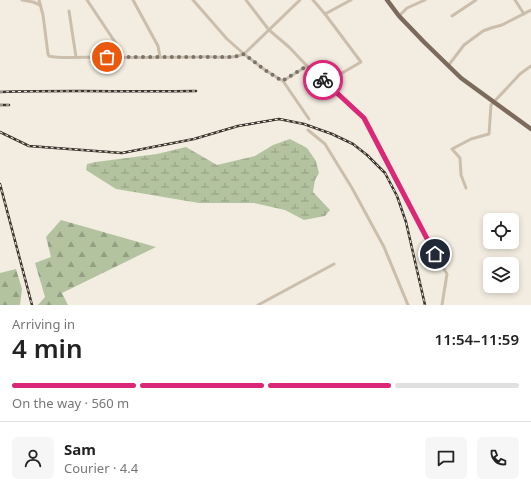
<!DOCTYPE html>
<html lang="en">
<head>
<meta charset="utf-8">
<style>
	:root { --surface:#fff; --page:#f6f6f6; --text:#222; --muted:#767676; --line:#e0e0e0; --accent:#db2777 }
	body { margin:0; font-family:"Noto Sans",sans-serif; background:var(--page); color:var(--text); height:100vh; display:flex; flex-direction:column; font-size:15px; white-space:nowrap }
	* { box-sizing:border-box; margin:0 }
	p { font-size:13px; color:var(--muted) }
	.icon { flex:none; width:22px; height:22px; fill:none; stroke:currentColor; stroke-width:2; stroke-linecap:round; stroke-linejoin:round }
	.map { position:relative; height:305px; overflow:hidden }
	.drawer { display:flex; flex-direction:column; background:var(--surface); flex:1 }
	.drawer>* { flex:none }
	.tools { position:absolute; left:483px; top:213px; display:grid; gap:8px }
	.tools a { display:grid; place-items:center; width:36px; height:36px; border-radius:6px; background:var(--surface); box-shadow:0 2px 6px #0003; font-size:20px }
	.pin { position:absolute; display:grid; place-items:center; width:34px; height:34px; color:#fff; margin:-17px; border:2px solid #fff; border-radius:50%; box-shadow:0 1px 4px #0007 }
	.courier { position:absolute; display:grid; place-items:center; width:40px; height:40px; margin:-20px; border:3px solid #db2777; border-radius:50%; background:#fff; color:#222; box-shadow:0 1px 5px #0007 }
	.head em { font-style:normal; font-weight:600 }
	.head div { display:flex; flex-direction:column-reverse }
	.head { display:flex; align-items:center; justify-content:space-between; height:68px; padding:0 12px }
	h1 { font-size:26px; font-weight:600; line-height:30px }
	.bar { display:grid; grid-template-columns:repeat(4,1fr); gap:6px 4px; align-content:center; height:48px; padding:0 12px }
	.bar i { height:5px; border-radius:3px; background:var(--line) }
	.bar .active { background:var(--accent) }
	.bar p { grid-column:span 4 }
	.line { display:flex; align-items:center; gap:10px; padding:0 12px; border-top:1px solid var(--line) }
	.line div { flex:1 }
	.round { display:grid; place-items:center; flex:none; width:42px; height:42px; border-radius:6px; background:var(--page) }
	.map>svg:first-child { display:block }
	.forest { fill:url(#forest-firs) }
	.wetland { fill:url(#wetland-marsh) }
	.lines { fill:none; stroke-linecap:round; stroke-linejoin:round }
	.minor { stroke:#ccbeac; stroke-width:3 }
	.primary { stroke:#7c6b5c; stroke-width:4.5 }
	.rail-casing { stroke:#3a322b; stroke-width:2.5 }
	.rail { stroke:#fbf6ee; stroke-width:1; stroke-dasharray:3; stroke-linecap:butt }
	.done { stroke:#7b736b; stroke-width:4; stroke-dasharray:0 7.2 }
	.route { stroke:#db2777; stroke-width:5 }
</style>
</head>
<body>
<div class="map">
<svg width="531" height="305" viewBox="0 0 531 305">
	<defs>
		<pattern id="forest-firs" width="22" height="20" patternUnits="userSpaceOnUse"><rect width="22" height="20" fill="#b3c3a0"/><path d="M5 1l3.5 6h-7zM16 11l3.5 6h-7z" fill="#939f83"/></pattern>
		<pattern id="wetland-marsh" width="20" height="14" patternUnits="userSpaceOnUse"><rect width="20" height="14" fill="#b3c3a0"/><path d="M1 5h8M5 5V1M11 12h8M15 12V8" fill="none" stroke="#939f83"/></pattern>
	</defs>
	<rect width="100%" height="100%" fill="#f3ede1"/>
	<g class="forest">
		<path d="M61,220l95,27 -94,46 6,12h-30l7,-8 -10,-34 16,-6 -5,-20z"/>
		<path d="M16,269l6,20 -2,16h-20v-32z"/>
	</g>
	<path class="wetland" d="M290,139l17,9 9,13 3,12 -4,7 -2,12 17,18 -5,6 -21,4 -19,-10 -31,-7h-55l-83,-14 -30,-19 1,-6 9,-2 61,-8 29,-7 31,18 38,-9 18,-11z"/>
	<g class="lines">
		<g class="minor">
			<path d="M22,0l11,2 7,3"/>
			<path d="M39,0l4,15 5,39 1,2c12,3 33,1 46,1 34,1 69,0 103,0 15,-1 32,3 46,-3l56,-54"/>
			<path d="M87,0l32,48 4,10"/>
			<path d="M133,0l25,46 2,11"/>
			<path d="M193,0l34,39 17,15 21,16 18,11 26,38"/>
			<path d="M246,0l23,30 20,17 18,19 56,52 67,127 17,29 -5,31"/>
			<path d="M313,0l12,14 26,-14"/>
			<path d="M515,0l9,14"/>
			<path d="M69,11l7,46"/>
			<path d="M325,14l36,48 -36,21"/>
			<path d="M399,16l8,-8 18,-8"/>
			<path d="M452,16l24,-16"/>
			<path d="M448,66l16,-21 19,-14 8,-3 11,-3 29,-15"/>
			<path d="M283,81l24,-15"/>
			<path d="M308,130l17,14 27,44 32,59 24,58"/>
			<path d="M466,188l-5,-13 -1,-17 -8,-9 19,-10 18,-5 2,-29 29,-31 11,-8"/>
			<path d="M258,305l76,-41"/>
		</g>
		<path class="primary" d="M387,0l12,16 25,26 37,36 70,51"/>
		<g class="rail-casing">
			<g id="rail">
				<path d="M0,92c65,-2 131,0 196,-1"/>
				<path d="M0,105h9"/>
				<path d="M0,132l29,14 93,7 72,-14 44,-13 41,-7 25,5 28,10 21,10 14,11 18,18 12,23 9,26 19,83"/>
				<path d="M0,184l32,121"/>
			</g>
		</g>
		<use href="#rail" class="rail"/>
	</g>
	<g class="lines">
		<path class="done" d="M107,57h127l10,-3 21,16 17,11 25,-15 16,14"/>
		<path class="route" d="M323,80l41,38 71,136"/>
	</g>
</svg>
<div class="tools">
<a><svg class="icon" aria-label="locate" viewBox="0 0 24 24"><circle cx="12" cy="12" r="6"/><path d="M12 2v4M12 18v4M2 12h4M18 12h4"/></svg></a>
<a><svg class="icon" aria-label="layers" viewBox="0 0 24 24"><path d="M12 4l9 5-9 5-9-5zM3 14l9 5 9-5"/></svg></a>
</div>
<div class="pin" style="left:107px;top:57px;background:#ea580c"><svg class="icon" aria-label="bag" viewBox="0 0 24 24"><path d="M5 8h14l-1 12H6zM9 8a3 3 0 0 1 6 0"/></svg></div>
<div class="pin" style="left:435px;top:254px;background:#1f2937"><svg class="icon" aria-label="home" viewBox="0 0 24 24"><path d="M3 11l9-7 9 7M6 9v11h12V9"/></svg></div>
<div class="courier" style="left:323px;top:80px"><svg class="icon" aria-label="bike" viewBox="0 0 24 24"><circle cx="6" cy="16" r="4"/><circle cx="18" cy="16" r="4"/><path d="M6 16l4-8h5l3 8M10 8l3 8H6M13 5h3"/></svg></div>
</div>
<section class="drawer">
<div class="head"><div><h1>4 min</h1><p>Arriving in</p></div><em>11:54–11:59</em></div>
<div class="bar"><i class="active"></i><i class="active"></i><i class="active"></i><i></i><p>On the way · 560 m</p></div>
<div class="line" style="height:72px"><a class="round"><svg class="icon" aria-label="person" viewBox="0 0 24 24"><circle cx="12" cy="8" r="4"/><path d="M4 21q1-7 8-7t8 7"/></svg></a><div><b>Sam</b><p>Courier · 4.4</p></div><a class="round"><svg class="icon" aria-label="chat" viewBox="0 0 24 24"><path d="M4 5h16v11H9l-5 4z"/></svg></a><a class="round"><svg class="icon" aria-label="phone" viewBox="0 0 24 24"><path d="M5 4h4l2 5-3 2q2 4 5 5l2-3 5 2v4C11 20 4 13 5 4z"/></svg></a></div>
</section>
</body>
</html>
